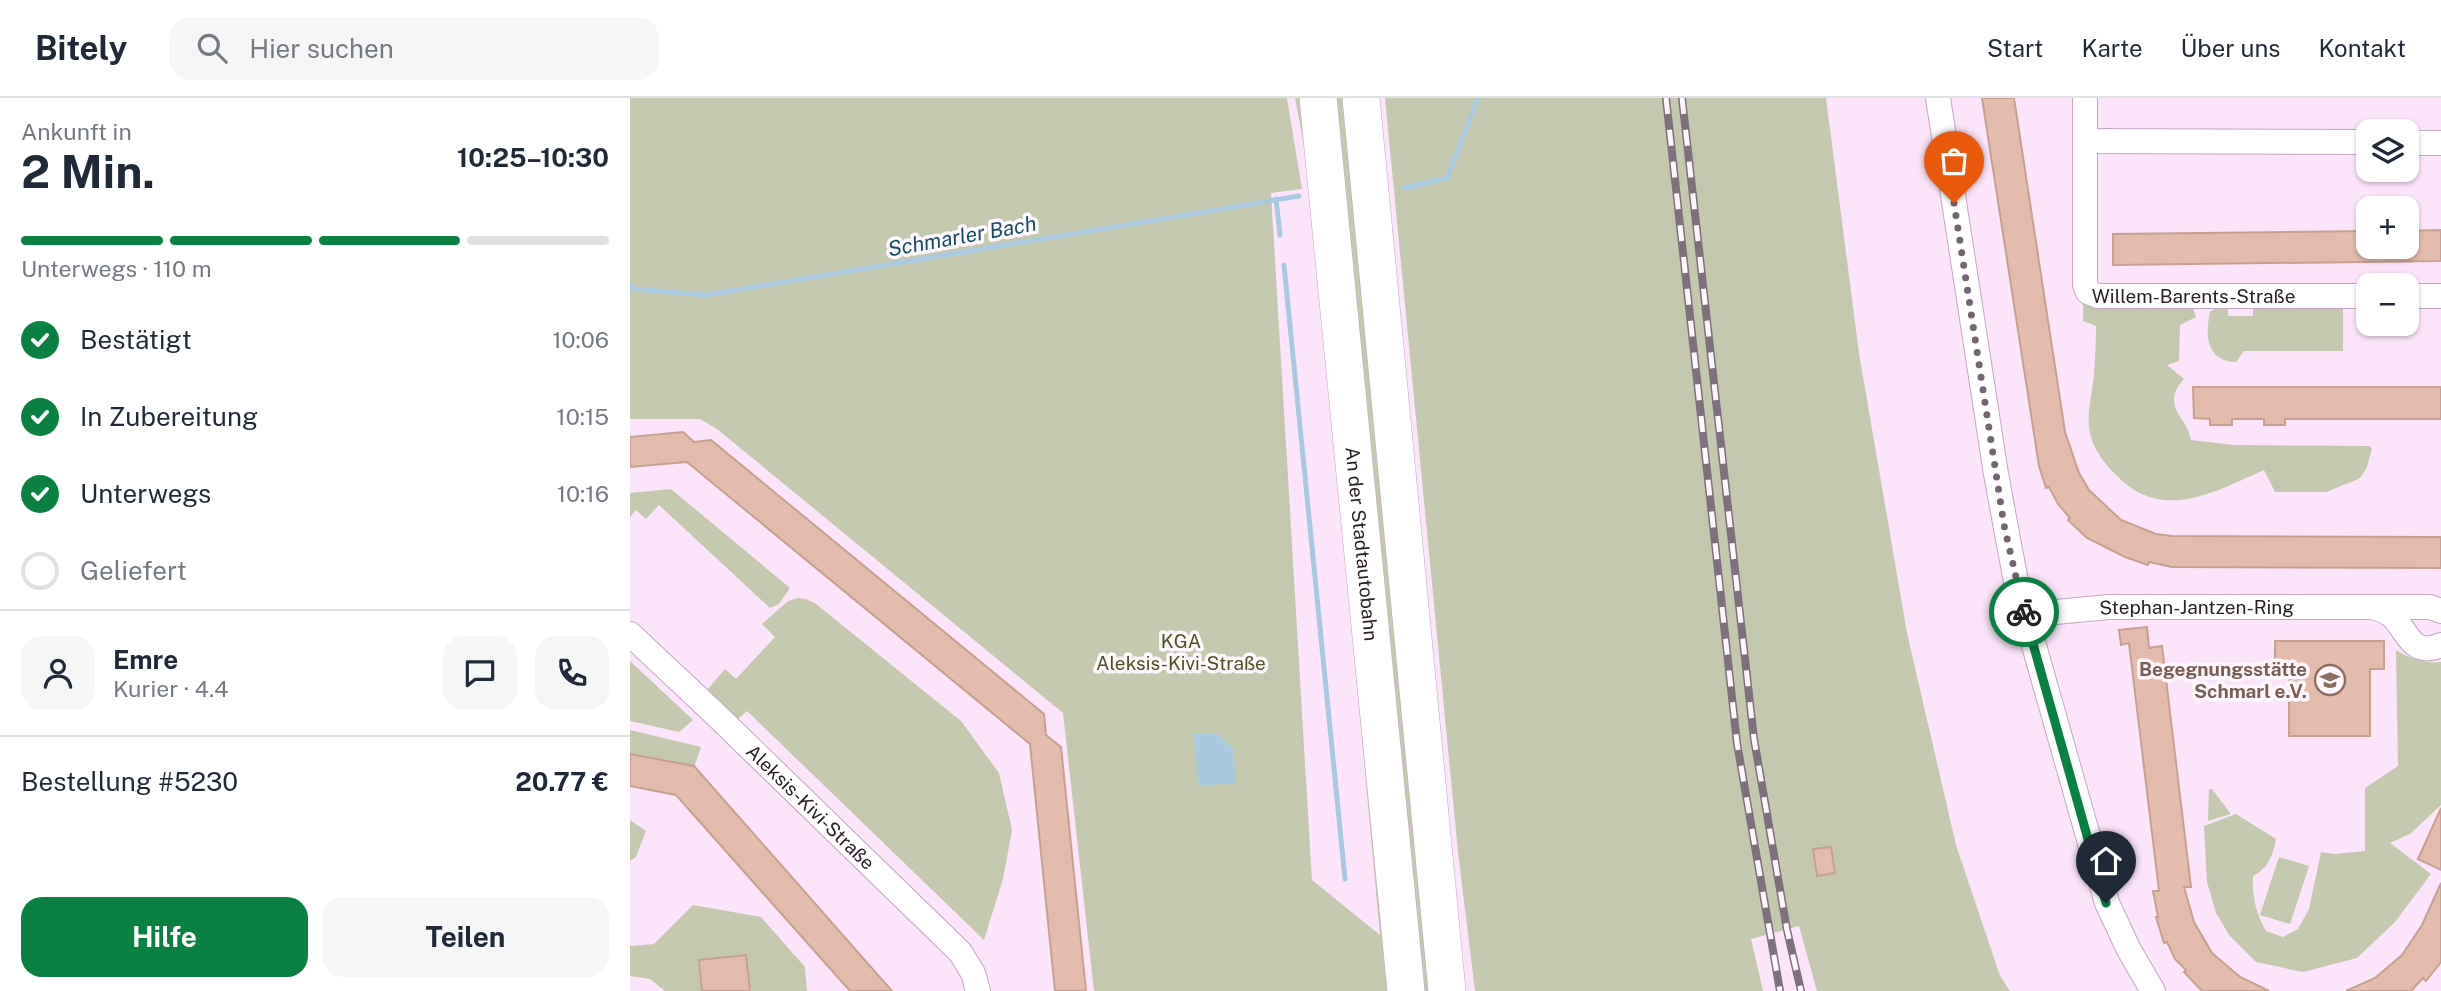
<!DOCTYPE html>
<html lang="de">
<head>
<meta charset="utf-8">
<style>
	:root { --surface:#fff; --page:#f6f6f7; --text:#1f2937; --muted:#747a83; --line:#e0e1e3; --accent:#0b8043 }
	body { margin:0; font-family:"Public Sans",sans-serif; background:var(--page); color:var(--text); height:100vh; display:flex; flex-direction:column; font-size:26px; white-space:nowrap }
	* { box-sizing:border-box; margin:0 }
	p { font-size:23px; color:var(--muted) }
	.icon { flex:none; width:38px; height:38px; fill:none; stroke:currentColor; stroke-width:2; stroke-linecap:round; stroke-linejoin:round }
	.map { position:relative; flex:1; overflow:hidden }
	.sheet { display:flex; flex-direction:column; background:var(--surface); width:630px }
	.sheet>* { flex:none }
	.buttons { position:absolute; left:1726px; top:21px; display:grid; gap:14px }
	.buttons a { display:grid; place-items:center; width:63px; height:63px; border-radius:14px; background:var(--surface); box-shadow:0 2px 5px #0004; font-size:35px }
	.pin { position:absolute; display:grid; place-items:center; width:60px; height:60px; color:#fff; margin:-72px -30px; border-radius:50% 50% 50% 0; rotate:-45deg; box-shadow:0 0 7px #0007 }
	.pin .icon { rotate:45deg }
	.courier { position:absolute; display:grid; place-items:center; width:70px; height:70px; margin:-35px; border:5px solid #0b8043; border-radius:50%; background:#fff; color:#222; box-shadow:0 2px 9px #0007 }
	.overview em { font-style:normal; font-weight:700 }
	.overview div { display:flex; flex-direction:column-reverse }
	.overview { display:flex; align-items:center; justify-content:space-between; height:119px; padding:0 21px }
	h1 { font-size:46px; font-weight:700; line-height:52px }
	.bar { display:grid; grid-template-columns:repeat(4,1fr); gap:10px 7px; align-content:center; height:84px; padding:0 21px }
	.bar i { height:9px; border-radius:5px; background:var(--line) }
	.bar .current { background:var(--accent) }
	.bar p { grid-column:span 4 }
	.line { display:flex; align-items:center; gap:18px; padding:0 21px; border-top:2px solid var(--line) }
	.line div { flex:1 }
	.round { display:grid; place-items:center; flex:none; width:74px; height:74px; border-radius:21px; background:var(--page) }
	ol { padding:0 21px; list-style:none }
	li { display:flex; align-items:center; gap:21px; height:77px }
	li p { margin-inline-start:auto }
	li .icon { padding:7px; border-radius:50%; background:var(--accent); color:#fff; stroke-width:4 }
	li:last-child { color:var(--muted) }
	li i { width:38px; height:38px; border:4px solid var(--line); border-radius:50% }
	.primary-button { display:flex; gap:14px; margin-top:auto; padding:14px 21px }
	.primary-button a { flex:1; height:80px; border-radius:21px; background:var(--accent); color:#fff; font-size:28px; font-weight:700; line-height:80px; text-align:center }
	.primary-button a+a { background:var(--page); color:var(--text) }
	header { display:flex; align-items:center; gap:42px; box-sizing:border-box; height:98px; padding:0 35px; background:var(--surface); border-bottom:2px solid var(--line) }
	header strong { font-size:33px }
	nav { display:flex; gap:38px; margin-inline-start:auto; font-size:24px }
	.search { width:490px; height:63px; background:var(--page); display:flex; align-items:center; gap:18px; box-sizing:border-box; padding:0 24px; border-radius:21px; color:var(--muted); font-size:26px }
	main { display:flex; flex:1; min-height:0 }
	.map>svg:first-child { display:block }
	.green { fill:#c3c8af }
	.water { fill:#a8c9e0 }
	.lines { fill:none; stroke-linecap:round; stroke-linejoin:round }
	.stream { stroke:#a8c9e0; stroke-width:5 }
	.building { fill:#e3bcad; stroke:#c6a192; stroke-width:2 }
	.minor-casing { stroke:#c2a6c1; stroke-width:26 }
	.highway-casing { stroke:#c2a6c1; stroke-width:38 }
	.minor { stroke:#fff; stroke-width:24 }
	.highway { stroke:#fff; stroke-width:37 }
	.rail-casing { stroke:#7f707e; stroke-width:8 }
	.rail { stroke:#fef8fe; stroke-width:5; stroke-dasharray:16; stroke-linecap:butt }
	.done { stroke:#746573; stroke-width:7; stroke-dasharray:0 12.6 }
	.route { stroke:#0b8043; stroke-width:9 }
	.labels { text-anchor:middle; dominant-baseline:central; stroke-width:7; stroke-linejoin:round; paint-order:stroke }
	.street-label { font-size:19px; fill:#2b202a; stroke:#fef8fe }
	.park-label { font-size:19px; fill:#4d531c; stroke:#fef8fe }
	.education-label { font-size:19px; font-weight:bold; fill:#785e54; stroke:#fef8fe; text-anchor:end }
	.water-label { font-size:21px; font-style:italic; fill:#144b6b; stroke:#fef8fe }
</style>
</head>
<body>
<header>
<strong>Bitely</strong>
<div class="search"><svg class="icon" aria-label="search" viewBox="0 0 24 24"><circle cx="10" cy="10" r="6"/><path d="M15 15l6 6"/></svg>Hier suchen</div>
<nav><a>Start</a><a>Karte</a><a>Über uns</a><a>Kontakt</a></nav>
</header>
<main>
<section class="sheet">
<div class="overview"><div><h1>2 Min.</h1><p>Ankunft in</p></div><em>10:25–10:30</em></div>
<div class="bar"><i class="current"></i><i class="current"></i><i class="current"></i><i></i><p>Unterwegs · 110 m</p></div>
<ol>
<li><svg class="icon" aria-label="check" viewBox="0 0 24 24"><path d="M5 12l5 5 9-10"/></svg>Bestätigt<p>10:06</p></li>
<li><svg class="icon" aria-label="check" viewBox="0 0 24 24"><path d="M5 12l5 5 9-10"/></svg>In Zubereitung<p>10:15</p></li>
<li><svg class="icon" aria-label="check" viewBox="0 0 24 24"><path d="M5 12l5 5 9-10"/></svg>Unterwegs<p>10:16</p></li>
<li><i></i>Geliefert</li>
</ol>
<div class="line" style="height:126px"><a class="round"><svg class="icon" aria-label="person" viewBox="0 0 24 24"><circle cx="12" cy="8" r="4"/><path d="M4 21q1-7 8-7t8 7"/></svg></a><div><b>Emre</b><p>Kurier · 4.4</p></div><a class="round"><svg class="icon" aria-label="chat" viewBox="0 0 24 24"><path d="M4 5h16v11H9l-5 4z"/></svg></a><a class="round"><svg class="icon" aria-label="phone" viewBox="0 0 24 24"><path d="M5 4h4l2 5-3 2q2 4 5 5l2-3 5 2v4C11 20 4 13 5 4z"/></svg></a></div>
<div class="line" style="height:91px"><div>Bestellung #5230</div><b>20.77 €</b></div>
<div class="primary-button"><a>Hilfe</a><a>Teilen</a></div>
</section>
<div class="map">
<svg width="1811" height="893" viewBox="0 0 1811 893">
	<rect width="100%" height="100%" fill="#fce5fb"/>
	<g class="green">
		<path d="M0,0h657l15,91 -31,4 41,687 68,55 -70,-759 -15,-78h7l93,893h-301l-31,-278 -346,-284 -17,-10h-70z"/>
		<path d="M704,0h11l86,893h-11z"/>
		<path d="M755,0h441l33,255 48,280 49,212 44,131 10,15h-193l-18,-65 -48,13 12,52h-288l-17,-139z"/>
		<path d="M1453,200h101l9,10 3,9 -16,8 -1,36 -12,4 17,14c-25,28 4,38 7,61l43,5 135,1 3,2 -5,19 -6,10 -5,3 -30,12h-51l-11,-22c-50,22 -102,53 -148,5 -12,-12 -22,-25 -26,-41 -4,-20 2,-39 4,-59 1,-16 2,-32 2,-49l-13,-5z"/>
		<path d="M1598,203v15h25v-14h90v49h-99l-8,11c-30,-1 -31,-27 -26,-50z"/>
		<path d="M41,391l119,99 -11,16 -9,4 -111,-103 -13,14 -10,-9 -6,7v-24z"/>
		<path d="M168,500l8,1 10,5 145,117 38,52 13,57 -9,49 -19,61 -237,-229 -10,9 -30,-30 18,-21 11,10 39,-42 -13,-13 26,-23z"/>
		<path d="M1766,552c15,9 27,14 45,12v143l-31,29 -20,9 41,31 -36,48 -38,36 -54,14 -47,-10 -27,-27 -13,-22 -9,-31 -3,-56 32,-12 40,25c-3,16 -8,30 -23,37 -1,21 3,37 13,55l17,6 15,-8 11,-20 12,-57 14,2 30,-3v-63l33,-22z"/>
		<path d="M0,563l63,59 -14,12 -49,-11z"/>
		<path d="M0,632l71,17 -7,20 -64,-13z"/>
		<path d="M1579,691h3l19,25 -23,7z"/>
		<path d="M0,722l16,11 -10,26 -6,4z"/>
		<path d="M1649,759l30,9 -19,58 -30,-9z"/>
		<path d="M63,807l68,12 44,50 2,24h-57l-4,-36 -47,5 3,31h-37l-15,-12 -20,-3v-30l24,-2z"/>
	</g>
	<path class="water" d="M587,635l16,16 3,34 -38,3 -4,-52z"/>
	<g class="lines">
		<g class="stream">
			<path d="M774,90l43,-10 31,-80"/>
			<path d="M646,101l4,36"/>
			<path d="M654,167l61,614"/>
			<path d="M0,188l6,3 69,6 594,-99"/>
		</g>
	</g>
	<g class="building">
		<path d="M1352,0h32l51,334 14,41 10,17 32,30 35,14 16,2 269,1v31l-269,-1 -23,-5 -1,3 -23,-8 -38,-19 -19,-18 2,-2 -12,-14 -9,-17 -3,1 -7,-22z"/>
		<path d="M1811,132v31l-328,4v-31l255,-3v16h38v-16z"/>
		<path d="M1563,289h248v32h-156v6h-21v-6h-32v6h-22v-6l-16,-1z"/>
		<path d="M53,334l11,10 17,-2 333,274 2,21 15,12 25,244h-31l-25,-247 -343,-282 -57,5v-30z"/>
		<path d="M1517,529l2,21 13,-2 29,241h-7l10,35 18,31 28,24 29,14h-67l-18,-19 2,-2 -11,-11 -8,-17 -3,1 -8,-26h2l-5,-26h6l-30,-248 -8,2 -2,-15z"/>
		<path d="M1645,543h109v28h-14v67h-81v-67h-14z"/>
		<path d="M0,656l64,12 198,225h-42l-174,-196 -46,-9z"/>
		<path d="M1811,710v62l-23,-11z"/>
		<path d="M1201,749l4,26 -18,3 -4,-27z"/>
		<path d="M1811,785v79l-15,19 -3,-3 -12,13h-65l29,-13 27,-23 20,-30z"/>
		<path d="M116,857l4,36h-48l-3,-31z"/>
	</g>
	<g class="lines">
		<g class="minor-casing">
			<g id="minor">
				<path d="M1308,0l58,376 20,108 91,321 22,47 24,41"/>
				<path id="s1" d="M1455,0v187l3,7 10,4h270"/>
				<path d="M1455,43l283,1"/>
				<path d="M1776,45h35"/>
				<path d="M1776,198h35"/>
				<path d="M1741,509c8,2 16,4 21,9 16,15 19,42 49,29"/>
				<path id="s2" d="M1394,517l85,-8h321l11,4"/>
				<path id="s3" d="M0,536l82,77 248,241 13,21 5,18"/>
			</g>
		</g>
		<g class="highway-casing">
			<g id="highway">
				<path id="s4" d="M688,0l88,893"/>
				<path d="M731,0l86,893"/>
			</g>
		</g>
		<use href="#minor" class="minor"/>
		<use href="#highway" class="highway"/>
		<g class="rail-casing">
			<g id="rail">
				<path d="M1036,0l71,645 43,248"/>
				<path d="M1052,0l72,641 33,191 14,61"/>
			</g>
		</g>
		<use href="#rail" class="rail"/>
	</g>
	<g class="lines">
		<path class="done" d="M1324,105l50,322 20,87"/>
		<path class="route" d="M1394,514l82,291"/>
	</g>
	<defs>
		<g id="school-ring" transform="scale(1.575)"><circle r="9.5" fill="#fef8fe" stroke="#8d6e63" stroke-width="1.5"/><path d="M0-5L7-2L0 1L-7-2ZM-4 1L0 2.5L4 1V4Q0 6-4 4Z" fill="#8d6e63"/></g>
	</defs>
	<g fill-rule="evenodd">
		<use href="#school-ring" x="1700" y="582"/>
	</g>
	<g class="labels">
		<g class="street-label">
			<text stroke="none"><textPath href="#s1" startOffset="301">Willem-Barents-Straße</textPath></text>
			<text stroke="none"><textPath href="#s4" startOffset="448">An der Stadtautobahn</textPath></text>
			<text stroke="none"><textPath href="#s2" startOffset="173">Stephan-Jantzen-Ring</textPath></text>
			<text stroke="none"><textPath href="#s3" startOffset="250">Aleksis-Kivi-Straße</textPath></text>
		</g>
		<g class="park-label">
			<text x="551" y="543">KGA<tspan x="551" dy="22">Aleksis-Kivi-Straße</tspan></text>
		</g>
		<g class="education-label">
			<text x="1677" y="571">Begegnungsstätte<tspan x="1677" dy="22">Schmarl e.V.</tspan></text>
		</g>
		<g class="water-label">
			<text transform="translate(332 138) rotate(-10)">Schmarler Bach</text>
		</g>
	</g>
</svg>
<div class="buttons">
<a><svg class="icon" aria-label="layers" viewBox="0 0 24 24"><path d="M12 4l9 5-9 5-9-5zM3 14l9 5 9-5"/></svg></a>
<a>+</a>
<a>−</a>
</div>
<div class="pin" style="left:1324px;top:105px;background:#ea580c"><svg class="icon" aria-label="bag" viewBox="0 0 24 24"><path d="M5 8h14l-1 12H6zM9 8a3 3 0 0 1 6 0"/></svg></div>
<div class="pin" style="left:1476px;top:805px;background:#1f2937"><svg class="icon" aria-label="home" viewBox="0 0 24 24"><path d="M3 11l9-7 9 7M6 9v11h12V9"/></svg></div>
<div class="courier" style="left:1394px;top:514px"><svg class="icon" aria-label="bike" viewBox="0 0 24 24"><circle cx="6" cy="16" r="4"/><circle cx="18" cy="16" r="4"/><path d="M6 16l4-8h5l3 8M10 8l3 8H6M13 5h3"/></svg></div>
</div>
</main>
</body>
</html>
